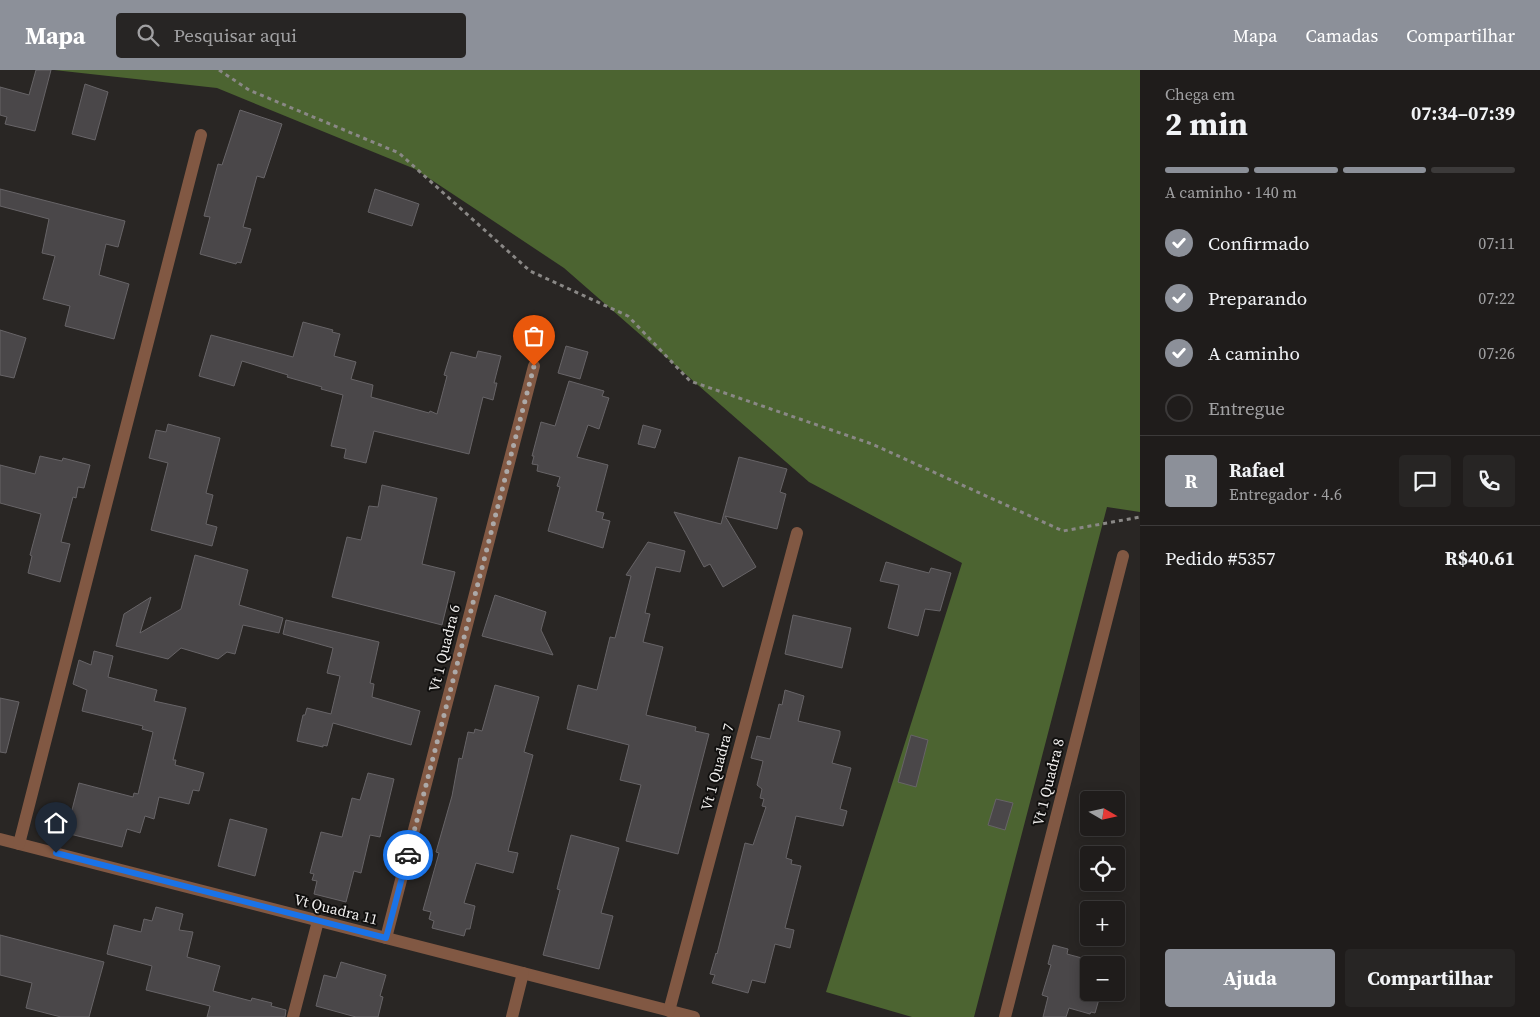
<!DOCTYPE html>
<html lang="pt">
<head>
<meta charset="utf-8">
<style>
	:root { --surface:#1f1c1b; --page:#272524; --text:#f1f3f6; --muted:#a1a1a3; --line:#3c3a3a; --accent:#8c9099 }
	body { margin:0; font-family:"Source Serif 4",serif; background:var(--page); color:var(--text); height:100vh; display:flex; flex-direction:column; font-size:19px; white-space:nowrap }
	* { box-sizing:border-box; margin:0 }
	p { font-size:16px; color:var(--muted) }
	.icon { flex:none; width:28px; height:28px; fill:none; stroke:currentColor; stroke-width:2; stroke-linecap:round; stroke-linejoin:round }
	.map { position:relative; flex:1; overflow:hidden }
	.panel { display:flex; flex-direction:column; background:var(--surface); width:400px }
	.panel>* { flex:none }
	.needle { width:32px; rotate:99deg }
	.controls { position:absolute; left:1080px; top:721px; display:grid; gap:10px }
	.controls a { display:grid; place-items:center; width:45px; height:45px; border-radius:5px; background:var(--surface); box-shadow:0 2px 12px #0003,0 0 0 1px var(--line); font-size:25px }
	.pin { position:absolute; display:grid; place-items:center; width:42px; height:42px; color:#fff; margin:-51px -21px; border-radius:50% 50% 50% 0; rotate:-45deg; box-shadow:0 0 5px #0007 }
	.pin .icon { rotate:45deg }
	.courier { position:absolute; display:grid; place-items:center; width:50px; height:50px; margin:-25px; border:4px solid #1a73e8; border-radius:50%; background:#fff; color:#222; box-shadow:0 1px 6px #0007 }
	.headline em { font-style:normal; font-weight:700 }
	.headline div { display:flex; flex-direction:column-reverse }
	.headline { display:flex; align-items:center; justify-content:space-between; height:85px; padding:0 25px }
	h1 { font-size:32px; font-weight:700; line-height:38px }
	.bar { display:grid; grid-template-columns:repeat(4,1fr); gap:8px 5px; align-content:center; height:60px; padding:0 25px }
	.bar i { height:6px; border-radius:4px; background:var(--line) }
	.bar .active { background:var(--accent) }
	.bar p { grid-column:span 4 }
	.line { display:flex; align-items:center; gap:12px; padding:0 25px; border-top:1px solid var(--line) }
	.line div { flex:1 }
	.round { display:grid; place-items:center; flex:none; width:52px; height:52px; border-radius:5px; background:var(--page) }
	ol { padding:0 25px; list-style:none }
	li { display:flex; align-items:center; gap:15px; height:55px }
	li p { margin-inline-start:auto }
	li .icon { padding:5px; border-radius:50%; background:var(--accent); color:#fff; stroke-width:4 }
	li:last-child { color:var(--muted) }
	li i { width:28px; height:28px; border:2px solid var(--line); border-radius:50% }
	.button { display:flex; gap:10px; margin-top:auto; padding:10px 25px }
	.button a { flex:1; height:58px; border-radius:5px; background:var(--accent); color:#fff; font-size:20px; font-weight:700; line-height:58px; text-align:center }
	.button a+a { background:var(--page); color:var(--text) }
	header { display:flex; align-items:center; gap:30px; box-sizing:border-box; height:70px; padding:0 25px; background:var(--accent); color:#fff }
	header strong { font-size:24px }
	nav { display:flex; gap:28px; margin-inline-start:auto; font-size:18px }
	.search { width:350px; height:45px; background:var(--page); display:flex; align-items:center; gap:12px; box-sizing:border-box; padding:0 18px; border-radius:5px; color:var(--muted); font-size:19px }
	main { display:flex; flex:1; min-height:0 }
	.map>svg:first-child { display:block }
	.forest { fill:#4c6431 }
	.building { fill:#4a4749; stroke:#676467 }
	.lines { fill:none; stroke-linecap:round; stroke-linejoin:round }
	.path { stroke:#8a8886; stroke-width:3; stroke-dasharray:4 4; stroke-linecap:butt }
	.minor { stroke:#815843; stroke-width:12 }
	.done { stroke:#aca9a8; stroke-width:5; stroke-dasharray:0 9 }
	.route { stroke:#1a73e8; stroke-width:6 }
	.labels { text-anchor:middle; dominant-baseline:central; stroke-width:4; stroke-linejoin:round; paint-order:stroke }
	.street-label { font-size:15px; fill:#f2f0ef; stroke:#100f0e }
</style>
</head>
<body>
<header>
<strong>Mapa</strong>
<div class="search"><svg class="icon" aria-label="search" viewBox="0 0 24 24"><circle cx="10" cy="10" r="6"/><path d="M15 15l6 6"/></svg>Pesquisar aqui</div>
<nav><a>Mapa</a><a>Camadas</a><a>Compartilhar</a></nav>
</header>
<main>
<div class="map">
<svg width="1140" height="947" viewBox="0 0 1140 947">
	<rect width="100%" height="100%" fill="#292624"/>
	<path class="forest" d="M54,0h1086v442l-33,-5 -133,510h-62l-86,-25 136,-429 -153,-81 -245,-214 -149,-99 -198,-81z"/>
	<g class="building">
		<path d="M36,0h15l-16,61 -30,-7 2,-7 -7,-2v-28l29,8z"/>
		<path d="M85,14l23,8 -13,48 -23,-6z"/>
		<path d="M240,40l42,14 -18,54 -7,-2 -14,51 8,2 -10,34 -4,-1 -1,2 -36,-10 10,-37 -6,-1 14,-52 4,1z"/>
		<path d="M0,119l125,32 -7,26 -12,-3 -7,31 30,9 -15,55 -49,-13 5,-20 -27,-7 12,-43 -13,-3 7,-34 -49,-13z"/>
		<path d="M375,119l44,15 -7,22 -44,-14z"/>
		<path d="M303,252l30,8 -1,2 8,2 -6,22 22,6 -5,17 22,6 -2,12 58,16 1,-2 7,3 10,-38 -3,-1 7,-23 25,6 2,-7 23,5 -7,27h3l-4,17 -10,-3 -14,57 -95,-23 -8,32 -22,-5 2,-9 -15,-3 12,-51 -22,-6 1,-2 -35,-10 1,-2 -46,-14 -8,25 -35,-10 12,-41 82,22z"/>
		<path d="M0,260l26,8 -12,40 -14,-3z"/>
		<path d="M566,276l22,6 -8,27 -22,-6z"/>
		<path d="M569,311l35,10 -2,5 7,2 -10,31 -11,-4 -11,32 31,8 -12,46 8,2 -2,6 8,2 -7,27 -55,-17 12,-44 -3,-1 3,-9 -23,-6 1,-6 -6,-1 2,-8h-2l9,-34 14,4z"/>
		<path d="M168,354l52,14 -14,55 7,2 -7,29 11,3 -5,19 -61,-16 17,-67 -19,-5 7,-28 10,2z"/>
		<path d="M643,355l18,5 -6,18 -17,-4z"/>
		<path d="M40,386l22,5 1,-3 27,7 -6,23 -6,-1 -2,11 -3,-1 -12,45 9,2 -10,38 -32,-9 4,-17 -2,-1 11,-41 -41,-11v-38l35,9z"/>
		<path d="M739,387l48,12 -7,23 6,2 -9,35 -52,-13 31,51 -33,20 -13,-23 -6,3 -30,-55 47,12z"/>
		<path d="M382,415l55,13 -15,66 33,8 -13,53 -110,-28 15,-60 14,3 8,-34 9,1z"/>
		<path d="M648,472l37,9 -5,21 -24,-5 -11,46 5,1 -7,28 20,5 -17,68 50,12 -1,4 14,3 -31,120 -52,-13 15,-56 -21,-5 9,-35 -62,-16 11,-44 19,5 13,-53 5,1 16,-62 -5,-1z"/>
		<path d="M195,485l53,15 -9,35 44,13 -4,15 -36,-8 -8,29 -8,-2 -9,7 -37,-11 -13,11 -52,-13 8,-32 27,-17 -11,36 41,-24z"/>
		<path d="M886,492l43,11 2,-5 20,5 -11,38 -15,-2 -7,27 -30,-8 11,-43 -19,-4z"/>
		<path d="M495,525l51,17 -5,18 12,25 -71,-19z"/>
		<path d="M793,545l58,13 -9,40 -57,-14z"/>
		<path d="M286,550l93,22 -9,41 4,1 -2,13 48,14 -9,34 -78,-22 -6,23 -4,-1v2l-26,-6 6,-26h2l2,-7 24,6 9,-38 -13,-3 6,-25 -50,-14z"/>
		<path d="M94,581l19,5 -5,21 49,13 -3,11 32,7 -13,52h3l-1,5 29,8 -5,18 -6,-1 -4,14 -30,-7 -5,22 -9,-3 -5,17 -13,-4 -5,18 -56,-14 13,-50 54,14 1,-4 4,1 15,-62 -11,-3 1,-3 -61,-15 5,-21 -14,-6 6,-24 12,5z"/>
		<path d="M495,615l44,12 -15,55 9,3 -25,96 10,2 -5,20 -37,-10 -12,40 11,3 -5,23h-4l-2,7 -32,-8 2,-7 -5,-2 2,-7 -8,-2 16,-57 -3,-1 16,-56 7,-38 3,1 6,-27 6,1 1,-4 7,2z"/>
		<path d="M785,620l19,6 -6,25 42,10v4l-8,28 19,5 -11,41 7,2 -4,15 -47,-10 -10,42 6,2 -1,4 10,2 -16,62 9,2 -4,18 -15,-4 -10,39 -13,-3 -4,13 -36,-10 3,-8 -5,-1 6,-21 1,1 28,-111 8,2 13,-38 -4,-1 2,-7 -4,-1 2,-9 -5,-4 6,-24 -12,-3 6,-22 13,3 9,-35 3,1z"/>
		<path d="M0,628l19,4 -13,51 -6,-1z"/>
		<path d="M911,665l17,5 -12,47 -18,-5z"/>
		<path d="M368,703l26,6 -14,58 -10,-2 -9,38 -7,-2 -8,31 -32,-8 3,-13 -5,-1 2,-6 -4,-1 11,-41 21,5 10,-39 8,2z"/>
		<path d="M996,729l17,4 -8,27 -17,-5z"/>
		<path d="M230,749l37,10 -12,47 -37,-10z"/>
		<path d="M571,765l48,13 -18,65 12,3 -14,53 -56,-14 17,-65 -3,-1z"/>
		<path d="M156,837l27,7 -4,16 14,2 -6,25 33,9 -7,25 38,10 1,-3 20,5 -1,3 15,4 -1,7h-78l3,-11 -64,-16 6,-24 -45,-12 7,-29 27,7 3,-13 8,2z"/>
		<path d="M0,865l104,27 -15,55h-28l-35,-9 6,-25 -32,-8z"/>
		<path d="M1053,875l15,4 -1,5 26,7 -1,4h-3v11l-5,16h17l-6,21 -4,-1 -1,2 -21,-6 -3,9h-23l5,-20 -6,-2 9,-30 -3,-1z"/>
		<path d="M341,892l45,13 -6,21 3,1 -5,20h-22l-40,-11 8,-31 12,3z"/>
	</g>
	<g class="lines">
		<path class="path" d="M219,0l30,20 150,63 131,118 98,45 62,65 182,63 191,87 77,-14"/>
		<g class="minor">
			<path d="M0,769l694,178"/>
			<path d="M19,774l182,-709"/>
			<path d="M386,868l148,-572"/>
			<path d="M669,941l128,-478"/>
			<path d="M293,947l25,-96"/>
			<path d="M512,947l11,-44"/>
			<path d="M1005,947l118,-461"/>
		</g>
	</g>
	<g class="lines">
		<path class="done" d="M408,785l126,-489"/>
		<path class="route" d="M56,783l330,85 22,-83"/>
	</g>
	<g class="labels">
		<g class="street-label">
			<text transform="translate(444 578) rotate(-76)">Vt 1 Quadra 6</text>
			<text transform="translate(717 697) rotate(-75)">Vt 1 Quadra 7</text>
			<text transform="translate(1048 712) rotate(-76)">Vt 1 Quadra 8</text>
			<text transform="translate(336 839) rotate(14)">Vt Quadra 11</text>
		</g>
	</g>
</svg>
<div class="controls">
<a><svg class="needle" viewBox="-14 -14 28 28"><path d="M0-13l5 13h-10z" fill="#e53935"/><path d="M0 13l5-13h-10z" fill="#a1a1a3"/></svg></a>
<a><svg class="icon" aria-label="locate" viewBox="0 0 24 24"><circle cx="12" cy="12" r="6"/><path d="M12 2v4M12 18v4M2 12h4M18 12h4"/></svg></a>
<a>+</a>
<a>−</a>
</div>
<div class="pin" style="left:534px;top:296px;background:#ea580c"><svg class="icon" aria-label="bag" viewBox="0 0 24 24"><path d="M5 8h14l-1 12H6zM9 8a3 3 0 0 1 6 0"/></svg></div>
<div class="pin" style="left:56px;top:783px;background:#1f2937"><svg class="icon" aria-label="home" viewBox="0 0 24 24"><path d="M3 11l9-7 9 7M6 9v11h12V9"/></svg></div>
<div class="courier" style="left:408px;top:785px"><svg class="icon" aria-label="car" viewBox="0 0 24 24"><path d="M5 17H2v-5l4-1 3-4h7l3 4 3 1v5h-3M9 17h6M6 11h13"/><circle cx="7" cy="17" r="2"/><circle cx="17" cy="17" r="2"/></svg></div>
</div>
<section class="panel">
<div class="headline"><div><h1>2 min</h1><p>Chega em</p></div><em>07:34–07:39</em></div>
<div class="bar"><i class="active"></i><i class="active"></i><i class="active"></i><i></i><p>A caminho · 140 m</p></div>
<ol>
<li><svg class="icon" aria-label="check" viewBox="0 0 24 24"><path d="M5 12l5 5 9-10"/></svg>Confirmado<p>07:11</p></li>
<li><svg class="icon" aria-label="check" viewBox="0 0 24 24"><path d="M5 12l5 5 9-10"/></svg>Preparando<p>07:22</p></li>
<li><svg class="icon" aria-label="check" viewBox="0 0 24 24"><path d="M5 12l5 5 9-10"/></svg>A caminho<p>07:26</p></li>
<li><i></i>Entregue</li>
</ol>
<div class="line" style="height:90px"><b class="round" style="background:var(--accent);color:#fff">R</b><div><b>Rafael</b><p>Entregador · 4.6</p></div><a class="round"><svg class="icon" aria-label="chat" viewBox="0 0 24 24"><path d="M4 5h16v11H9l-5 4z"/></svg></a><a class="round"><svg class="icon" aria-label="phone" viewBox="0 0 24 24"><path d="M5 4h4l2 5-3 2q2 4 5 5l2-3 5 2v4C11 20 4 13 5 4z"/></svg></a></div>
<div class="line" style="height:65px"><div>Pedido #5357</div><b>R$40.61</b></div>
<div class="button"><a>Ajuda</a><a>Compartilhar</a></div>
</section>
</main>
</body>
</html>
